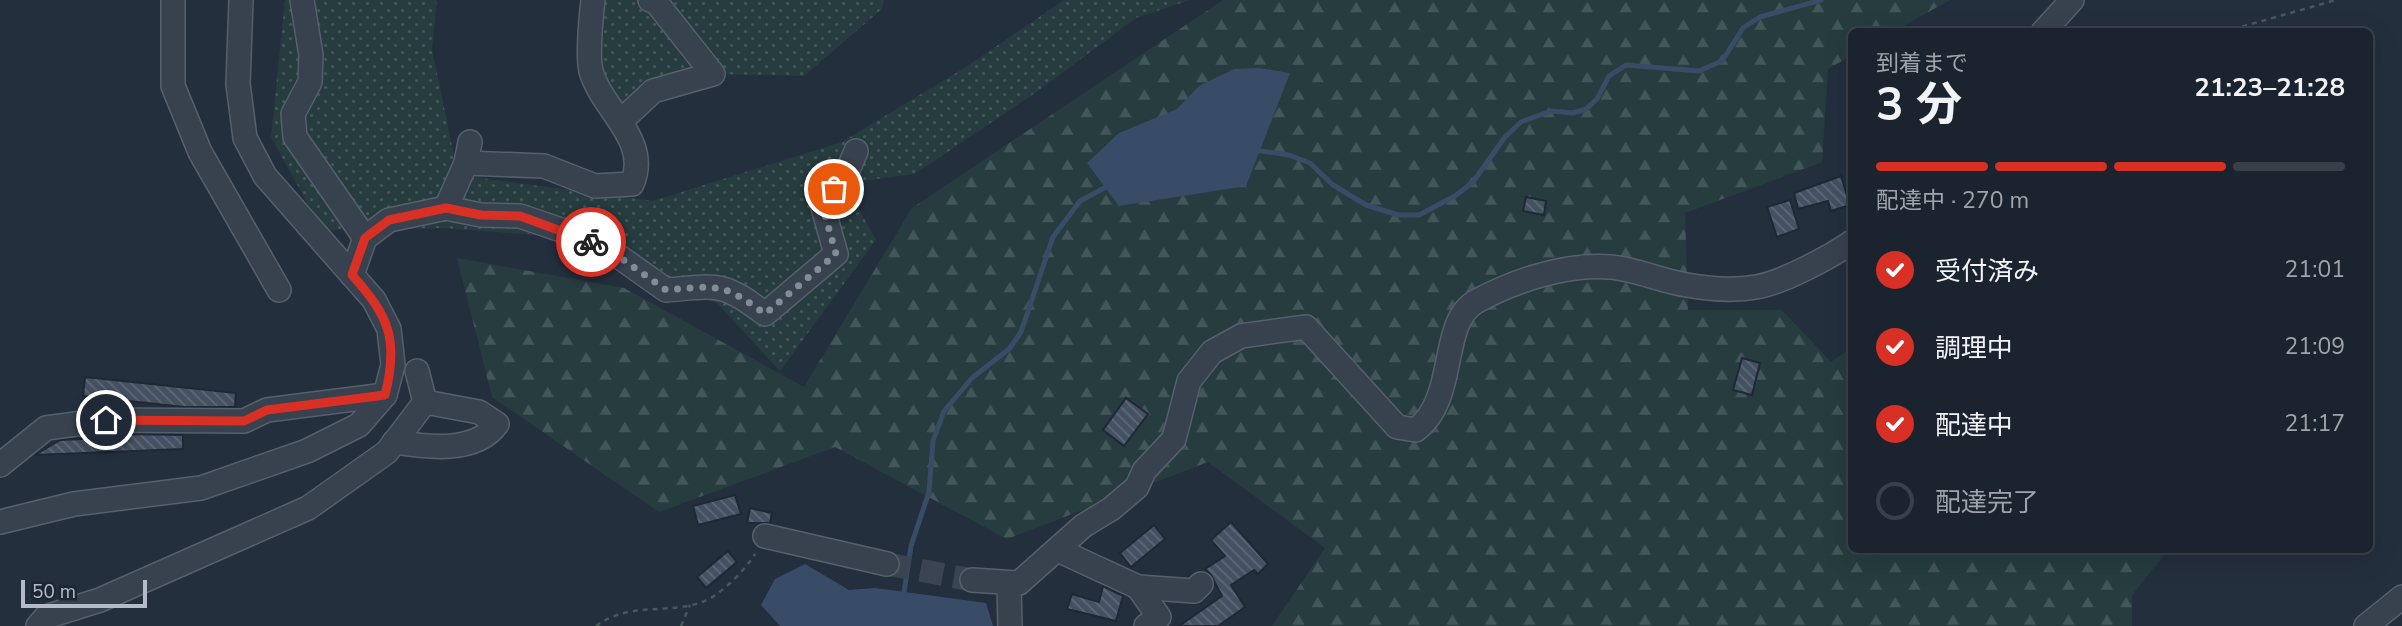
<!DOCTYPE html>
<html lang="ja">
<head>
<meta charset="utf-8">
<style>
	:root { --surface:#1b232e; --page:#242b36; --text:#f1f3f6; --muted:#a0a4aa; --line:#39404a; --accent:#d93025 }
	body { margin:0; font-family:"Nunito Sans","Noto Sans JP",sans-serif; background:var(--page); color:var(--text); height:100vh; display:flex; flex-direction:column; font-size:26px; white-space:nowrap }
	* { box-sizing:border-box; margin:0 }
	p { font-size:23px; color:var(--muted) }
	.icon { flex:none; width:38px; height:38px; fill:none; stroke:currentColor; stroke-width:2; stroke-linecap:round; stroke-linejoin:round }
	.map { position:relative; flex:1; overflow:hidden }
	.details { position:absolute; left:1848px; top:28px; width:525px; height:525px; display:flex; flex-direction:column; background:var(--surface); border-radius:10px; box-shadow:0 7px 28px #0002,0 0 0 2px var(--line) }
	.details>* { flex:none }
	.scale { position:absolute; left:21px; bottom:18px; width:126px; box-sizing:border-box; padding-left:7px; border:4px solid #b4bcc9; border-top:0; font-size:19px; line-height:24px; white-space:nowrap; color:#b4bcc9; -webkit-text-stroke:5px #1d2633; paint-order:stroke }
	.pin { position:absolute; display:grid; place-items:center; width:60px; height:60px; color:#fff; margin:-30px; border:4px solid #fff; border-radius:50%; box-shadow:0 2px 7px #0007 }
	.courier { position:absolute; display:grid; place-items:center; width:70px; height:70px; margin:-35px; border:5px solid #d93025; border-radius:50%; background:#fff; color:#222; box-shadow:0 2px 9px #0007 }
	.overview em { font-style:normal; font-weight:700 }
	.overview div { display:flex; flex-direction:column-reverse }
	.overview { display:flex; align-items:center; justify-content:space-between; height:119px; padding:0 28px }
	h1 { font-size:46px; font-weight:700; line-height:52px }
	.bar { display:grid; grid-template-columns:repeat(4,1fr); gap:10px 7px; align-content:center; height:84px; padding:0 28px }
	.bar i { height:9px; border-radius:5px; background:var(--line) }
	.bar .current { background:var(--accent) }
	.bar p { grid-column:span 4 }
	ol { padding:0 28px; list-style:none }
	li { display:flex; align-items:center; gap:21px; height:77px }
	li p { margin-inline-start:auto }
	li .icon { padding:7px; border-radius:50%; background:var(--accent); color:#fff; stroke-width:4 }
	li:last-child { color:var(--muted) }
	li i { width:38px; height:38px; border:4px solid var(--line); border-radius:50% }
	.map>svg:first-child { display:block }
	.grass { fill:url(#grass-dots) }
	.forest { fill:url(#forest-firs) }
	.water { fill:#394c67 }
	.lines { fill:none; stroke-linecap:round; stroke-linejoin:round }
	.stream { stroke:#394c67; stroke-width:5 }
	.building { fill:url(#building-back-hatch); stroke:#1f2835; stroke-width:2 }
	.minor-tunnel { stroke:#3a4453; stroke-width:23; stroke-dasharray:23 11; stroke-linecap:butt }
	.minor-casing { stroke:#565f6c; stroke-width:26 }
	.path { stroke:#44595c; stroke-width:2.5; stroke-dasharray:5 5; stroke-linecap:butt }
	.minor { stroke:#38414e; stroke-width:23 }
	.done { stroke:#828b98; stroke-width:7; stroke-dasharray:0 12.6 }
	.route { stroke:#d93025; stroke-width:9 }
</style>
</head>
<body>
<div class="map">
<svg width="2402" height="626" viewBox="0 0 2402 626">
	<defs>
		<pattern id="grass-dots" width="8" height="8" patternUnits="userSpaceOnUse" patternTransform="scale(1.75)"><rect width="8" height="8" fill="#263c3f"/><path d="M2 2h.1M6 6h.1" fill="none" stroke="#435659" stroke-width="1.8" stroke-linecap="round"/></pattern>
		<pattern id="forest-firs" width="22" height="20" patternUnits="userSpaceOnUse" patternTransform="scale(1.75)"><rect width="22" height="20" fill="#263c3f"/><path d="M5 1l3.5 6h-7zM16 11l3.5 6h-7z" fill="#435659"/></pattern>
		<pattern id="building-back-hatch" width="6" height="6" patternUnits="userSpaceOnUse" patternTransform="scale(1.75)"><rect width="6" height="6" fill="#455162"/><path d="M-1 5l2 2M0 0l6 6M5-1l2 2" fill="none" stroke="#5d6877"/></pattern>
	</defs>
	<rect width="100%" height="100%" fill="#242f3e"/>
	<g class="grass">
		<path d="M285,0h152l-5,49 26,126 195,26 189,-59 124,-75 98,-67h126l-54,18 -101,75 -120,81 -53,7 -7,21 21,38 -96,131 -62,-67 -138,-66 -138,-10 -120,2 -51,-93z"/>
		<path d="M593,0h291l-2,9 -78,67 -91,-2 -60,17 -32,30 -30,-50z"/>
	</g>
	<path class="forest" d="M1223,0h727l-56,31 -42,1 -1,24 -23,13 -6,93 -137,51 3,97h94l49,52 20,-14 1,202h316l-36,45v31h-860l53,-78 -117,-86 -201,77 -172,-92 -176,65 -167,-115 -35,-139 167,30 180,99 108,-179z"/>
	<g class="water">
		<path d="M1259,68l31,5 -44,113 -127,20 -32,-43 32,-30 58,-24 22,-23 35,-17z"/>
		<path d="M805,564l44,26 26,-2 111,15 7,23h-213l-19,-21 14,-26z"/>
	</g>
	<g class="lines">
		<g class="stream">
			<path d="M1255,150l34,5 21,8 23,22 33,20 32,10h21l36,-19 18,-14 32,-45 16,-15 30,-11 22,2 13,-4 11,-10 12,-23 17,-11 73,6 23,-10 21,-33 17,-11 61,-17"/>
			<path d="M903,599l8,-53 18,-54 4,-51 11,-30 28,-33 37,-29 12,-17 32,-95 27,-36 30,-16"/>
		</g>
	</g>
	<g class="building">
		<path d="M1841,176l9,29 -19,6 -3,-10 -30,8 -4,-16z"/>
		<path d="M1526,197l20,4 -2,14 -21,-4z"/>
		<path d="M1790,200l9,29 -22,8 -10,-30z"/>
		<path d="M1742,358l18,5 -8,32 -19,-5z"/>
		<path d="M85,377l151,16 -1,14h-51l-101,-11z"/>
		<path d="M1126,398l22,16 -24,32 -21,-16z"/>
		<path d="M125,434l58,1v14l-148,6 25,-15 65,-3z"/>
		<path d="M735,495l6,19 -43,11 -5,-19z"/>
		<path d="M750,508l22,5 -2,10h-23z"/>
		<path d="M1231,522l37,42 -10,10 -4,-4 -23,15 14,22 -27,19h-39l43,-30 -11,-21 -6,-6 20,-13 -14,-16z"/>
		<path d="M1154,525l11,14 -34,28 -11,-14z"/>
		<path d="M728,551l9,11 -31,26 -9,-11z"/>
		<path d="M1103,586l20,10 -7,25 -49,-12 5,-15 27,8z"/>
	</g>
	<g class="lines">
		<path class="minor-tunnel" d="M887,564l85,16"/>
		<g class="minor-casing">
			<g id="minor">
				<path d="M173,0v86l27,66 79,138"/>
				<path d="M302,0l9,55 -1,27 -17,32 2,23 70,101"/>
				<path d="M2043,32l29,-32"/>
				<path d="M621,121l32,-30 60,-17 -57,-72 -6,-2"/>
				<path d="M466,163l78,3 51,20 37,-2c19,-44 -30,-74 -41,-113 -4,-17 0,-53 2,-71"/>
				<path d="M446,208l20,-45 4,-21"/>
				<path d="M352,275l13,-37 24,-18 57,-12 35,7 39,1 50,17 41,18 55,39c52,-4 56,-9 99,24l71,-60 -14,-50 24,-29 10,-24"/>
				<path d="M394,442c33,5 81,12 103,-18l-18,-12 -54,-10"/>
				<path d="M0,465l46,-37 60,-8 138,1 23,-11 118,-15"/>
				<path d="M0,522l74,-18 127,-16 106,-37 52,-26 26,-30 8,-30 -4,-36 -15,-29 -109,-124 -20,-38 -7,-54 3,-84"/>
				<path d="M765,536l122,28"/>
				<path d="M1058,550l80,37 56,4 7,-7"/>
				<path d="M972,580l47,3 64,-57 28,-17 26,-22 7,-16 30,-32 15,-58 23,-29 29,-16 65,-9 91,100 19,3c43,-33 22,-108 61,-129 37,-20 90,-38 133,-34 26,2 51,14 77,18 22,4 47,6 69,2 26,-4 74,-30 96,-45"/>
				<path d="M1009,585l1,41"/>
				<path d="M1138,587l21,30 -13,9"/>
				<path d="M38,626l8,-9 54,-17 208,-92 79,-56 38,-50 -8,-31"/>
				<path d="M2366,626l36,-29"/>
			</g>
		</g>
		<g class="path">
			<path d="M2223,32l113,-32"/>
			<path d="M596,626c34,-25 70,-11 106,-24 18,-6 43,-32 53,-48"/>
			<path d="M681,626l9,-21"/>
		</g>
		<use href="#minor" class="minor"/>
	</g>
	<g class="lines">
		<path class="done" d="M591,242l20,9 55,39c52,-4 56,-8 99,24l71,-60 -14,-50 12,-15"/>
		<path class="route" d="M106,420l138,1 23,-11 118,-15c14,-55 4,-79 -33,-120l13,-37 24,-18 57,-12 35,7 39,1 71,26"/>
	</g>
</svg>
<div class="scale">50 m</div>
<div class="pin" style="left:834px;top:189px;background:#ea580c"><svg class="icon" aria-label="bag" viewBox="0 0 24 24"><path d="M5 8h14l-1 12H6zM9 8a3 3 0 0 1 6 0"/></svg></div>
<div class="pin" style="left:106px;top:420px;background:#1f2937"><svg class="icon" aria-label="home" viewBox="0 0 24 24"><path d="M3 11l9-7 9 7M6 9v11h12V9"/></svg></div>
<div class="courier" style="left:591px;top:242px"><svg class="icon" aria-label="bike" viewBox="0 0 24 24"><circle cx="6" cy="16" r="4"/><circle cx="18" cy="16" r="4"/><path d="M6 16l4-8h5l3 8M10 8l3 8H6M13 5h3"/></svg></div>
<section class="details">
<div class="overview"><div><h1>3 分</h1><p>到着まで</p></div><em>21:23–21:28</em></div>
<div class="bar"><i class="current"></i><i class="current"></i><i class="current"></i><i></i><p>配達中 · 270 m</p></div>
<ol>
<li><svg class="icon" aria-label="check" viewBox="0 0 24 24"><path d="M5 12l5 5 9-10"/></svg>受付済み<p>21:01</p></li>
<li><svg class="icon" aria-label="check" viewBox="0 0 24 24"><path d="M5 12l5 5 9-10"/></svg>調理中<p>21:09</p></li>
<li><svg class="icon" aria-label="check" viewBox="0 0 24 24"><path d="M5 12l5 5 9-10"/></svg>配達中<p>21:17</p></li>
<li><i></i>配達完了</li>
</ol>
</section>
</div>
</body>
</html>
